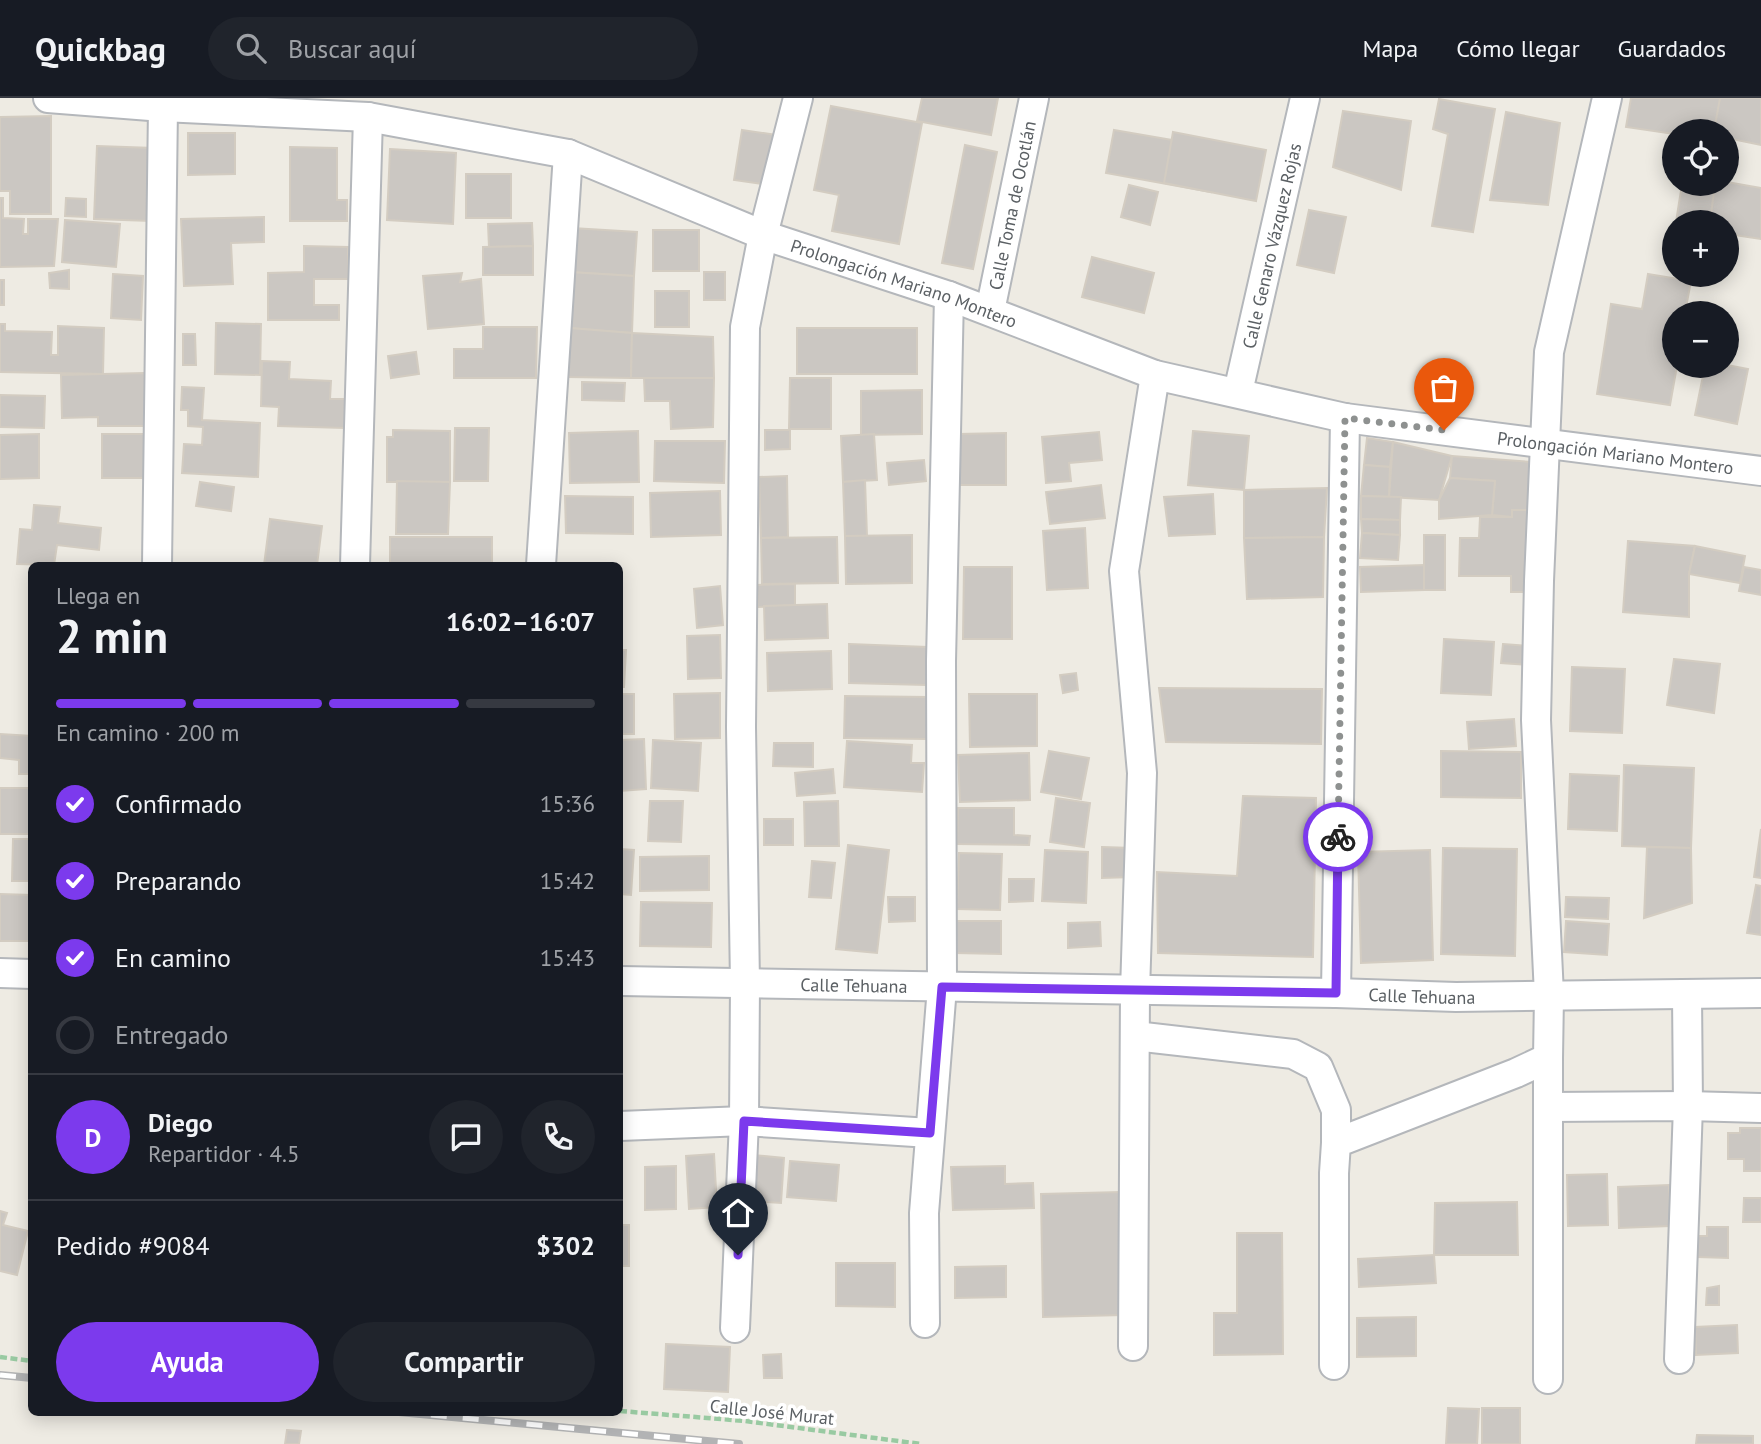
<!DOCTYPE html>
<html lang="es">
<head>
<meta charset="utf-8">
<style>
	:root { --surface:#171b24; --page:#20242c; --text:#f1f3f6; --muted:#9ea1a6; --line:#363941; --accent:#7c3aed }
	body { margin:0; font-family:"PT Sans",sans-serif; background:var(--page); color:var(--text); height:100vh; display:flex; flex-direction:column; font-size:26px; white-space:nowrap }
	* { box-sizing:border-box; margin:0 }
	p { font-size:23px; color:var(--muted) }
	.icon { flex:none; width:38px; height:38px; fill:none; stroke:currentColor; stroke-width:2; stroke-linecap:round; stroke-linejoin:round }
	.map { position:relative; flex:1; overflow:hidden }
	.side { position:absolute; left:28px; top:464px; width:595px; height:854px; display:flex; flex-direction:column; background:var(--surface); border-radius:10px; box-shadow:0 4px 18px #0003 }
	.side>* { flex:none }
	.tools { position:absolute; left:1662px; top:21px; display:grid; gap:14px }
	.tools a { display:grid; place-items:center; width:77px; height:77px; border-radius:50%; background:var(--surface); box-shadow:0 4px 18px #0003; font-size:35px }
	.pin { position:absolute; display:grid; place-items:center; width:60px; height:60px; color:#fff; margin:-72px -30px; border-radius:50% 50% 50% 0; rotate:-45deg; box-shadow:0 0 7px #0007 }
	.pin .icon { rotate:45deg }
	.courier { position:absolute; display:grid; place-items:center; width:70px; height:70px; margin:-35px; border:5px solid #7c3aed; border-radius:50%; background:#fff; color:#222; box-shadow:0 2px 9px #0007 }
	.head em { font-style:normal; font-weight:600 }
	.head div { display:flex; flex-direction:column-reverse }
	.head { display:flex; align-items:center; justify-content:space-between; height:119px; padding:0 28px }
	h1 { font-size:46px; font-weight:600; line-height:52px }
	.bar { display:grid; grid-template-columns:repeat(4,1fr); gap:10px 7px; align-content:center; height:84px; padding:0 28px }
	.bar i { height:9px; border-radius:5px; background:var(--line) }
	.bar .active { background:var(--accent) }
	.bar p { grid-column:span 4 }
	.line { display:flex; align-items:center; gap:18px; padding:0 28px; border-top:2px solid var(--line) }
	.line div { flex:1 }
	.round { display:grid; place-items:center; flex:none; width:74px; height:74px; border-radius:37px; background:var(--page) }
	ol { padding:0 28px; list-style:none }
	li { display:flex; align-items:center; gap:21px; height:77px }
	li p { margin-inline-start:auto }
	li .icon { padding:7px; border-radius:50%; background:var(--accent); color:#fff; stroke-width:4 }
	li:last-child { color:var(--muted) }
	li i { width:38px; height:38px; border:4px solid var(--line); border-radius:50% }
	.cta { display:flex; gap:14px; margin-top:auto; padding:14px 28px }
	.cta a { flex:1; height:80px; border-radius:42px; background:var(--accent); color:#fff; font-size:28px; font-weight:600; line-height:80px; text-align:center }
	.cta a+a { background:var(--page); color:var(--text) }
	header { display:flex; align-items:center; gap:42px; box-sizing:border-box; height:98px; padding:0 35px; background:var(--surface); border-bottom:2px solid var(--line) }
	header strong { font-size:33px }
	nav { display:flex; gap:38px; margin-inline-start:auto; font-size:24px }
	.search { width:490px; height:63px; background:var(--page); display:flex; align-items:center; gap:18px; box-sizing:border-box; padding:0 24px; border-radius:38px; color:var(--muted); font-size:26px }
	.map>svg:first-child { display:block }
	.building { fill:#cbc7c2; stroke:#d3ccc1; stroke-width:2 }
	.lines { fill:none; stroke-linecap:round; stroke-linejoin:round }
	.street-casing { stroke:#b4b7bb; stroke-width:32 }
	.path { stroke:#99caa2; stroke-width:4.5; stroke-dasharray:7 3.5; stroke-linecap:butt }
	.street { stroke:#fff; stroke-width:28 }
	.rail-casing { stroke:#b2b3b4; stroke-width:8 }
	.rail { stroke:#fff; stroke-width:5; stroke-dasharray:16; stroke-linecap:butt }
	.done { stroke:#8e9190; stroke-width:7; stroke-dasharray:0 12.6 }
	.route { stroke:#7c3aed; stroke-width:9 }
	.labels { text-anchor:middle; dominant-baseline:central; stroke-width:7; stroke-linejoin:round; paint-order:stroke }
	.street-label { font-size:18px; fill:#5b6064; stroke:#fff }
</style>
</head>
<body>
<header>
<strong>Quickbag</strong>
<div class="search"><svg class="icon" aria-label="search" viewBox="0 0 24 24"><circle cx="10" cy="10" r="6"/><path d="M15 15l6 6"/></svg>Buscar aquí</div>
<nav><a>Mapa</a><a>Cómo llegar</a><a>Guardados</a></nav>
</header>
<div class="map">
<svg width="1761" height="1346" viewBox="0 0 1761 1346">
	<rect width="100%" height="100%" fill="#eeebe3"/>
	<g class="building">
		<path d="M922,0h76l-7,37 -74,-14z"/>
		<path d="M1631,0h98l-5,33h-49v3l-49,-7z"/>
		<path d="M1720,0h41v47l-34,-7v-7h-13z"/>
		<path d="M1439,1l56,10 -22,123 -41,-6 16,-92 -15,-5z"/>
		<path d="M831,8l91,17 -23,121 -67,-13 7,-36 -25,-5z"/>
		<path d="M1343,13l68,10 -10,69 -68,-23z"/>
		<path d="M1506,14l54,11 -12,82 -58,-5z"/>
		<path d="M51,18v98h-41v-23h-10v-74z"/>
		<path d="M742,32l35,5 -8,50 -35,-5z"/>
		<path d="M1114,32l105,18 -8,44 -105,-19z"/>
		<path d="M1173,34l93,18 -10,51 -92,-18z"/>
		<path d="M188,35h47v41l-47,1z"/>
		<path d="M1675,37v43l-7,-1z"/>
		<path d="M965,47l32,7 -24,117 -31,-6z"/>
		<path d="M97,48l57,2 -3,73 -57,-2z"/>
		<path d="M290,49l47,1v52h10v21h-57z"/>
		<path d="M390,51l66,4 -3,71 -66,-4z"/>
		<rect x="466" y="76" width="45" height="44"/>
		<path d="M1727,84l34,6v51l-34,-5v-12h-18l5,-38h13z"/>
		<path d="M1682,86h33l-5,38h-34z"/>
		<path d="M1129,87l29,7 -8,33 -29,-8z"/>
		<path d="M0,100h3v20l21,1 -1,15h5v-15h30l-4,47 -54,1z"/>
		<path d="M66,100l20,1v18l-21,-1z"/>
		<path d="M1309,112l37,7 -12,56 -37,-8z"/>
		<path d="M264,119v25l-33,1 2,41 -49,2 -3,-67z"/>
		<path d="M65,122l55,4 -4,43 -54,-5z"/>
		<path d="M532,125l1,23 -44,1 -1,-23z"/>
		<path d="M572,130l65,4 -3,44 -65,-4z"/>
		<rect x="653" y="132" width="46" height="41"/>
		<path d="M304,148l44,1v32h-34v26h25v15h-71v-47l36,-1z"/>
		<path d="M533,148v29h-50v-28z"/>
		<path d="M1092,159l62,16 -10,40 -62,-16z"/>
		<path d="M69,172v19l-19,-1 -1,-15z"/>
		<path d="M569,174l65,4 -2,57 -63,-5z"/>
		<rect x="704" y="174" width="21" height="28"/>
		<path d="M462,175l-2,9 21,-3 3,45 -56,5 -5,-53z"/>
		<path d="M113,176l30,2 -2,44 -30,-2z"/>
		<path d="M1648,176l43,7 -6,32h-10v53h2l-7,39 -73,-11 14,-90 31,5z"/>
		<rect x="0" y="182" width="4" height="25"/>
		<rect x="655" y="193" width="34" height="36"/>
		<path d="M216,225l45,1 -1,51 -45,-1z"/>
		<path d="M0,226h5v7l47,1 -1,23h7v-29l46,2 -1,46 -103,-2z"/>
		<path d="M483,229h54l-1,51h-82v-29h29z"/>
		<path d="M569,230l63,5 -1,45 -63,-1z"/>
		<rect x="797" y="230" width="120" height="46"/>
		<path d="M632,235l81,4 1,41h-83z"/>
		<path d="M183,236h12l1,31h-13z"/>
		<path d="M416,254l3,22 -28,4 -3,-22z"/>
		<path d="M262,263l28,1 -1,17 42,2 -1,18h15l-1,29 -66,-2 1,-19 -18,-1z"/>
		<path d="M1727,267l21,4 -11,55 -42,-9 10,-49z"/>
		<path d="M144,275l1,53h-47v-9l-36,1 -1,-43z"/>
		<path d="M644,280h70l-1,49 -42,2 -1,-28h-25z"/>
		<path d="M790,280h41v51h-42z"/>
		<path d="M582,284l43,1 -1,18 -42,-1z"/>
		<path d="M182,289l22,1 -2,32 58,3 -2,54 -76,-4 2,-29 18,1 1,-18 -15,-1v-16h-7z"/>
		<path d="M922,292v44l-61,1v-44z"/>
		<path d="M0,297l45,1 -1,32 -44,-1z"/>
		<path d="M455,330h34l-1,53h-34z"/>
		<path d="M393,332l57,1v51h-63v-45h6z"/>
		<path d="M765,332h25v19l-25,1z"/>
		<path d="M638,333l1,51 -69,1 -1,-50z"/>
		<path d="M1193,333l56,5 -5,54 -56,-5z"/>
		<path d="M1099,334l3,28 -33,3 2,18 -25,2 -4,-46z"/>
		<path d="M1006,335v52h-48v-51z"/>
		<path d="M39,336v44l-39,1v-44z"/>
		<path d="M102,336h45l-1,44h-44z"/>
		<path d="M874,336l3,46 -34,2 -2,-46z"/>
		<path d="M1367,340l26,4 -3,25 -26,-2z"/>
		<path d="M655,343h70l-1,42 -70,-2z"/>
		<path d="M1393,344l59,14 -13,44 -50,-3z"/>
		<path d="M1452,358l80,6 -4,48 -16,7 -20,-2 3,-34 -45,-3z"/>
		<path d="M924,362l2,21 -37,4 -2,-22z"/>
		<path d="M1364,367l26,2 -1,30 -28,-1z"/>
		<path d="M787,378l1,61 -27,1 -2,-61z"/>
		<path d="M1450,380l45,3 -3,34 -53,4v-19z"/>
		<path d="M865,382l2,56h-22l-2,-54z"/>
		<path d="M397,383l53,1 -2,52h-52z"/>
		<path d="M200,384l34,5 -3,24 -35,-5z"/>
		<path d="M1101,387l4,33 -55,6 -4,-32z"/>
		<path d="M1327,390l-3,49 -80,1v-48z"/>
		<path d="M720,393l1,44 -70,2 -1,-44z"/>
		<path d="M1213,396l2,40 -46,2 -5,-39z"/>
		<path d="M565,398l68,1v37l-67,-1z"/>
		<path d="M1361,398l40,1 -1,23 -39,-1z"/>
		<path d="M34,407l26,2 -2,16 43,5 -2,22 -42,-5 -3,20 -37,-1 3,-35 12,1z"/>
		<path d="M1512,412h16l-1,82h-16v-16h-52l1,-38h19l1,-21h32z"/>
		<path d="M270,421l52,7 -5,39h-53z"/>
		<path d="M1361,421l39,1v15l-38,-2z"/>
		<path d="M1085,430l3,60 -41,2 -4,-59z"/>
		<path d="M1362,435l38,2 -2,25 -38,-2z"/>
		<path d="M912,437v48l-66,1 -1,-48z"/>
		<rect x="1424" y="437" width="21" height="55"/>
		<rect x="390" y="439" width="102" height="28"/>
		<path d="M837,439l1,46 -76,1 -1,-46z"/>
		<path d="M1324,439l-1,60 -76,2 -3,-61z"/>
		<path d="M1628,443l67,5 -6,28v43l-66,-5z"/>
		<path d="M1695,448l50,10 -5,27 -51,-9z"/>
		<path d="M1424,467v25l-63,2 -1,-25z"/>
		<path d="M964,469h48v72h-49z"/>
		<path d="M1744,469l17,3v25l-22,-4z"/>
		<path d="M795,486v21l-37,2 -1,-22z"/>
		<path d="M720,488l3,39 -26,3 -3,-39z"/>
		<path d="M827,506l1,34 -63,2 -1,-34z"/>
		<path d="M720,537l1,43 -33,1 -1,-43z"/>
		<path d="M1444,541l50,3 -3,53 -50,-2z"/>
		<path d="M849,546l78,3 -1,38 -77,-2z"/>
		<path d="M1503,546l26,2 -1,19 -27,-2z"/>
		<path d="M620,552h6l-2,37h-4z"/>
		<path d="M831,553l1,38 -64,2 -1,-38z"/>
		<path d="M1674,561l46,5 -6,49 -47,-8z"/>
		<path d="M1572,569l53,2 -3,64 -52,-2z"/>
		<path d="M1076,575l2,17 -15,3 -3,-18z"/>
		<path d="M1159,590l163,1 -1,55 -155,-2z"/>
		<path d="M720,595v45l-45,1 -1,-45z"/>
		<rect x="620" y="596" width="14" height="40"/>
		<path d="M969,596h68v52l-67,1z"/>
		<path d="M845,598l83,1 -1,42 -83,-1z"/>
		<path d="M1514,621l2,27 -47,3 -2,-27z"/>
		<path d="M0,636l32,2v38h-13v-14l-19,-2z"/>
		<path d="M644,641l2,50 -26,2v-51z"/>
		<path d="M653,642l48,3 -3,48 -47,-3z"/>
		<path d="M847,643l65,4 -1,18h13l-2,29 -78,-5z"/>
		<path d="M774,645h39v24l-40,-1z"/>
		<path d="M1049,653l40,7 -8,41 -40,-7z"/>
		<path d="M1441,653l80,1v46l-80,-1z"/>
		<path d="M1029,655l1,47 -70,2 -2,-47z"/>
		<path d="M1624,667l70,3 -3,80 -69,-2z"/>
		<path d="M833,671l2,24 -38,3 -2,-23z"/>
		<path d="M1570,676l49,2 -2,55 -49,-2z"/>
		<rect x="0" y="690" width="32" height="46"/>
		<path d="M1243,698l73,2 -3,159 -155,-4 -1,-81 80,4z"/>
		<path d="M1056,700l34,5 -6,44 -34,-5z"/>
		<path d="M650,703h33l-2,41 -33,-1z"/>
		<path d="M838,703l1,45h-34l-1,-44z"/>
		<path d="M958,710h56v27l16,1 -1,9 -72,-1z"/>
		<rect x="764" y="721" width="29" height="26"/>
		<path d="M1761,731v49l-7,-1z"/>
		<path d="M13,741h19v42h-20z"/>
		<path d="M848,747l41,5 -12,103 -41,-4z"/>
		<path d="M1102,749l31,1v29l-31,1z"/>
		<path d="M1647,749l44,1 1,55 -48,15z"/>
		<path d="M1443,750l74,1 -2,107 -74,-2z"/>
		<path d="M620,751l14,1 -3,45 -11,-1z"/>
		<path d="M1045,752l43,2 -2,51 -44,-2z"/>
		<path d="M1430,752l3,110 -72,3 -3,-111z"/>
		<path d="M959,755l43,1 -2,56 -43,-1z"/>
		<path d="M709,758v34l-69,1v-34z"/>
		<path d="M812,763l23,2 -4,35 -22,-1z"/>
		<path d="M1009,781h25l-1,22 -24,1z"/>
		<path d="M1756,787l5,1v49l-14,-2z"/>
		<path d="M0,796l32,1v46h-32z"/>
		<path d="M888,799h27v24l-26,1z"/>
		<path d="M1566,799l43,1 -1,21 -43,-2z"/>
		<path d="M641,804l71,1 -1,44 -71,-1z"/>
		<path d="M957,823h44v33l-45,-1z"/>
		<path d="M1566,823l43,3 -2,31 -43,-3z"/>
		<path d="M1100,824l1,24 -33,2v-25z"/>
		<path d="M1740,1030h21v43h-17v-12h-16v-26h12z"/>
		<path d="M714,1056l3,53 -28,2 -3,-53z"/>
		<path d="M753,1057l31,3 -3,45 -31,-2z"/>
		<path d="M790,1063l49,4 -3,36 -49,-4z"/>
		<path d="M676,1068v43l-31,1v-43z"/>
		<path d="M1005,1068v18l28,-1 1,25 -81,2 -2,-43z"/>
		<path d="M1607,1076l1,51 -40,1 -1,-51z"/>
		<path d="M1669,1087l1,41 -51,2 -1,-41z"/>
		<path d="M1121,1094l2,123 -80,2 -2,-123z"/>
		<path d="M1744,1100h17v24h-18z"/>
		<path d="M1517,1104l1,53h-84l1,-52z"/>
		<path d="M0,1113l7,2 -4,12 25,6 -11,44 -17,-4z"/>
		<rect x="620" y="1127" width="9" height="41"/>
		<path d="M1707,1129h21v31l-30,-1v-21h9z"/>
		<path d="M1237,1135h45l1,121 -69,1v-42h23z"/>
		<path d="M1434,1157l2,28 -77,4 -1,-28z"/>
		<path d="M836,1165h59v44l-59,-1z"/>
		<path d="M1006,1168v31l-51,1v-31z"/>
		<path d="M1719,1188v19h-13l1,-17z"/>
		<path d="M1416,1219v39l-59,1v-39z"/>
		<path d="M1737,1227l1,28 -42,2 -1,-28z"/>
		<path d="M666,1246l64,3 -2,45 -64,-3z"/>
		<path d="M781,1256l1,24h-18l-1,-23z"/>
		<path d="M1448,1310l31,1 -2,35h-31z"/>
		<rect x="1482" y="1310" width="38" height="36"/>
		<path d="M287,1332l14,1 -2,13h-14z"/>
		<path d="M1697,1337l56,1v8h-57z"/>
	</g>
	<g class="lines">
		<g class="street-casing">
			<g id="street">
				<path id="s1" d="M48,0l115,9 205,10 200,37 195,81 186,61 206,79 190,43 416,53"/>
				<path id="s2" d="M990,213l44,-213"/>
				<path id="s3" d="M1238,294l67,-294"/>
				<path d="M157,467l6,-458"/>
				<path d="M355,467l13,-448"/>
				<path d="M541,467l27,-411"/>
				<path d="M0,875l32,1"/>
				<path id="s4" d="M620,883l716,12 120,4 305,-4"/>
				<path d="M1336,895l9,-575"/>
				<path d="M1135,938l158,18 25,13 18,43v33"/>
				<path d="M1548,960v321"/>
				<path d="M1549,1009l139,-1 73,2"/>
				<path d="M620,1028l124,-5 186,12"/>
				<path d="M925,1225l-1,-110 18,-226 -1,-326 8,-365"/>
				<path d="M735,1230l9,-207 1,-137 -4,-257 4,-400 18,-92 35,-137"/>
				<path d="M1133,1248l2,-355 7,-218 -18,-202 31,-196"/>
				<path d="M1679,1261l9,-253 -1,-112"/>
				<path d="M1334,1267v-192l2,-30 180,-70 32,-15 1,-63 -13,-275 3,-139 10,-229 58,-254"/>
			</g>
		</g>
		<g class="path">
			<path d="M0,1259l32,4"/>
			<path d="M620,1313l125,10 176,23"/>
		</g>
		<use href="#street" class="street"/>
		<g class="rail-casing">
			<g id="rail">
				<path d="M0,1277l32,3"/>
				<path d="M399,1314l340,32"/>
			</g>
		</g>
		<use href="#rail" class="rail"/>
	</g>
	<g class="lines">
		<path class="done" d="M1338,739l7,-419 99,12"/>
		<path class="route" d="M738,1157l6,-134 186,12 12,-146 394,6 2,-156"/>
	</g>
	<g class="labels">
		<g class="street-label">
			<text stroke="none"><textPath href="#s2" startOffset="108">Calle Toma de Ocotlán</textPath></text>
			<text stroke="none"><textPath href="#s3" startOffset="150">Calle Genaro Vázquez Rojas</textPath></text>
			<text stroke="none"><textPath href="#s1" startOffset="884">Prolongación Mariano Montero</textPath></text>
			<text stroke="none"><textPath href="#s1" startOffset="1619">Prolongación Mariano Montero</textPath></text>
			<text stroke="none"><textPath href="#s4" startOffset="234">Calle Tehuana</textPath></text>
			<text stroke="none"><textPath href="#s4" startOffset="802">Calle Tehuana</textPath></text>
			<text transform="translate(772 1314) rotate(6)">Calle José Murat</text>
		</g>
	</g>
</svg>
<div class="tools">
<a><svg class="icon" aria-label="locate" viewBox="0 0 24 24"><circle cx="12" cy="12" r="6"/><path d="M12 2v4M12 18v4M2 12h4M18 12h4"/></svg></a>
<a>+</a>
<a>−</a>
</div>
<div class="pin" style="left:1444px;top:332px;background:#ea580c"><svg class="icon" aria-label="bag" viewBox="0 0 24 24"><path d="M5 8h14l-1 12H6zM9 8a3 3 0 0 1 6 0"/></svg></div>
<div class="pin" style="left:738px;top:1157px;background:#1f2937"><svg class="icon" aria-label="home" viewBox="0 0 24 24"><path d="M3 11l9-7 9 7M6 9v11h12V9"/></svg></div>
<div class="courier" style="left:1338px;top:739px"><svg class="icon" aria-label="bike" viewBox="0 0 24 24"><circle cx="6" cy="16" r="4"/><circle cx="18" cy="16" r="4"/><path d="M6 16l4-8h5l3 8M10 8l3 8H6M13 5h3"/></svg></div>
<section class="side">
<div class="head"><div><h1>2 min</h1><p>Llega en</p></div><em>16:02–16:07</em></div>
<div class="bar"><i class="active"></i><i class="active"></i><i class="active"></i><i></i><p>En camino · 200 m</p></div>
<ol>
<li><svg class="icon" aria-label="check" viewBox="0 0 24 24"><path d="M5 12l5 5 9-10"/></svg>Confirmado<p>15:36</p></li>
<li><svg class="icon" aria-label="check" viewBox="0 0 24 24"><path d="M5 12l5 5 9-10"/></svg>Preparando<p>15:42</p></li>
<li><svg class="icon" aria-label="check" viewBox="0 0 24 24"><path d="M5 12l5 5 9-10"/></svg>En camino<p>15:43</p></li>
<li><i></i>Entregado</li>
</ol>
<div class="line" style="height:126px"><b class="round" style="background:var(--accent);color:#fff">D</b><div><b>Diego</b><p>Repartidor · 4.5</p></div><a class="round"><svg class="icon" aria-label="chat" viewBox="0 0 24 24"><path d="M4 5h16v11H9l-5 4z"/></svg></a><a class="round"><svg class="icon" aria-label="phone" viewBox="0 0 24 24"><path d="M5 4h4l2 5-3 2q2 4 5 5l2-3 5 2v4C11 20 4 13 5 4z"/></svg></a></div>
<div class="line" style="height:91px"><div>Pedido #9084</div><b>$302</b></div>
<div class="cta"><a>Ayuda</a><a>Compartir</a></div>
</section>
</div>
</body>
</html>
